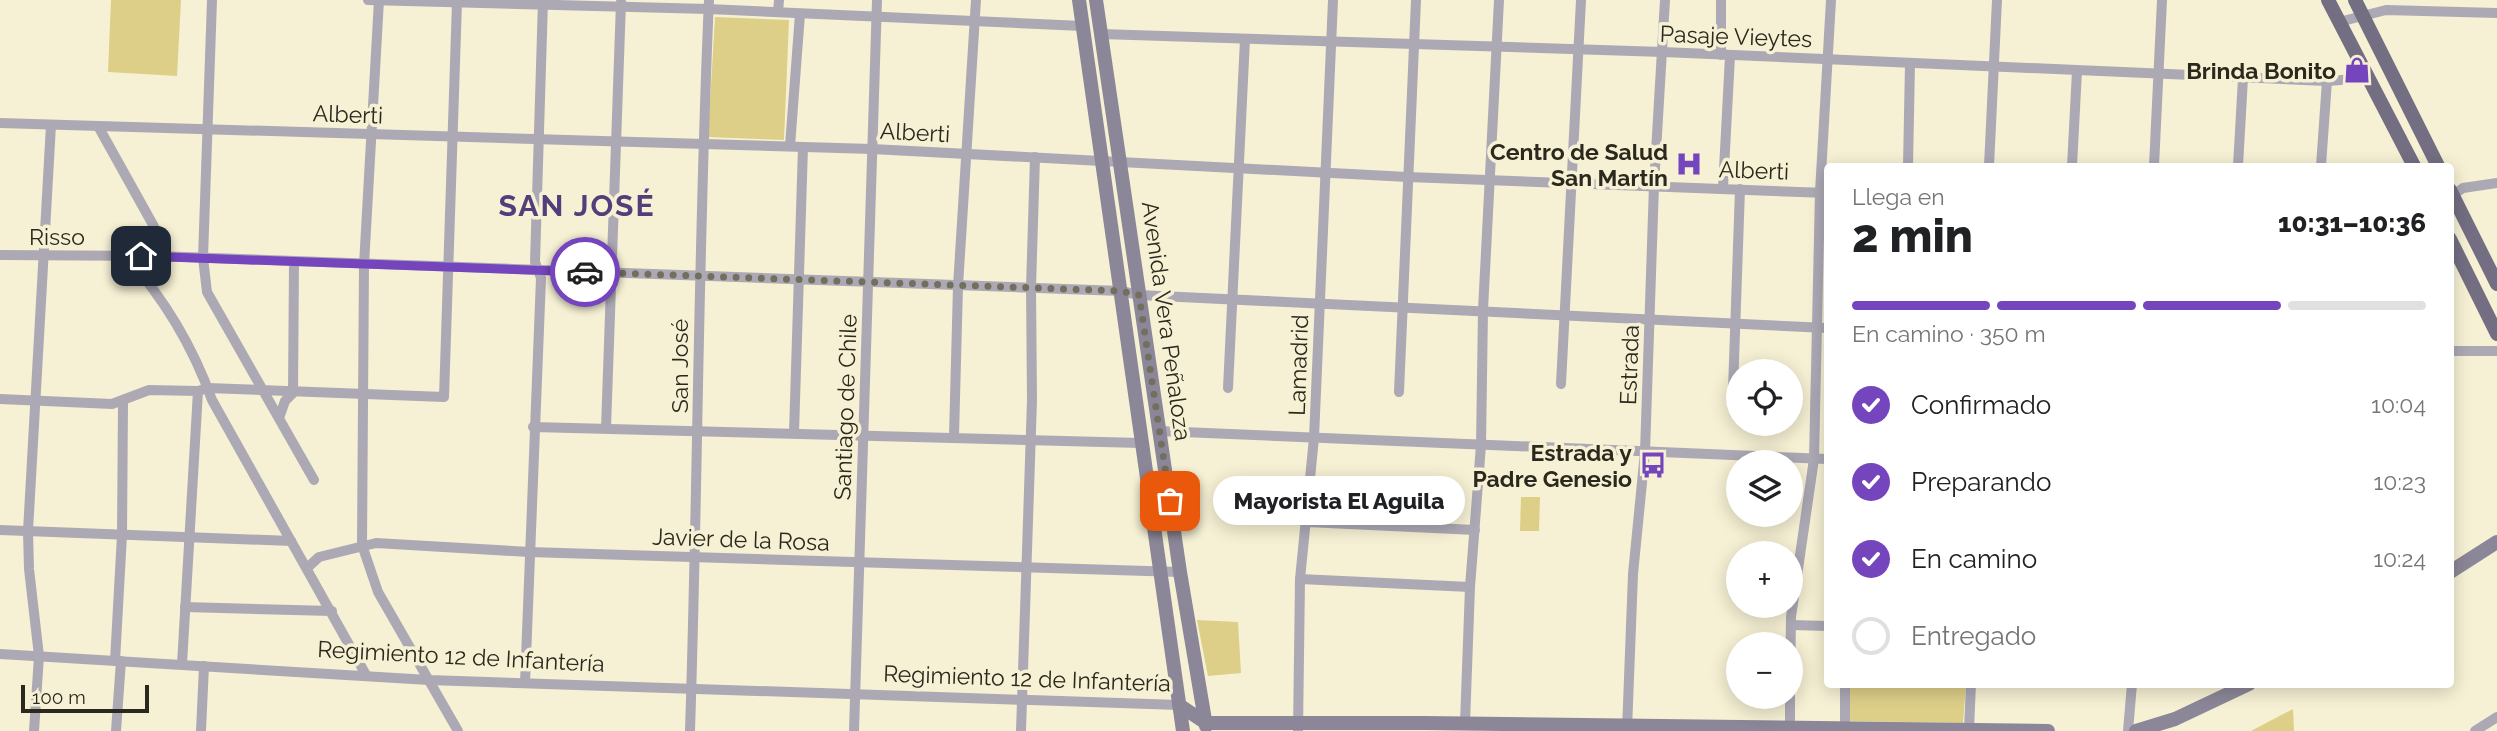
<!DOCTYPE html>
<html lang="es">
<head>
<meta charset="utf-8">
<style>
	:root { --surface:#fff; --page:#f2f2f2; --text:#202124; --muted:#757577; --line:#e0e0e0; --accent:#7445bd }
	body { margin:0; font-family:Raleway,sans-serif; background:var(--page); color:var(--text); height:100vh; display:flex; flex-direction:column; font-size:26px; white-space:nowrap }
	* { box-sizing:border-box; margin:0 }
	p { font-size:23px; color:var(--muted) }
	.icon { flex:none; width:38px; height:38px; fill:none; stroke:currentColor; stroke-width:2; stroke-linecap:round; stroke-linejoin:round }
	.map { position:relative; flex:1; overflow:hidden }
	.details { position:absolute; left:1824px; top:163px; width:630px; height:525px; display:flex; flex-direction:column; background:var(--surface); border-radius:7px; box-shadow:0 4px 18px #0003 }
	.details>* { flex:none }
	.controls { position:absolute; left:1726px; top:359px; display:grid; gap:14px }
	.controls a { display:grid; place-items:center; width:77px; height:77px; border-radius:50%; background:var(--surface); box-shadow:0 4px 18px #0003; font-size:35px }
	.scale { position:absolute; left:21px; bottom:18px; width:128px; box-sizing:border-box; padding-left:7px; border:4px solid #2b291e; border-top:0; font-size:19px; line-height:24px; white-space:nowrap; color:#2b291e; -webkit-text-stroke:5px #f6f1d4; paint-order:stroke }
	.pin { position:absolute; display:grid; place-items:center; width:60px; height:60px; color:#fff; margin:-30px; border-radius:14px; box-shadow:0 4px 10px #0006 }
	.courier { position:absolute; display:grid; place-items:center; width:70px; height:70px; margin:-35px; border:5px solid #7445bd; border-radius:50%; background:#fff; color:#222; box-shadow:0 2px 9px #0007 }
	.bubble { position:absolute; height:49px; border-radius:24px; background:var(--surface); box-shadow:0 4px 18px #0003; font-size:23px; font-weight:800; line-height:49px; text-align:center }
	.summary em { font-style:normal; font-weight:800 }
	.summary div { display:flex; flex-direction:column-reverse }
	.summary { display:flex; align-items:center; justify-content:space-between; height:119px; padding:0 28px }
	h1 { font-size:46px; font-weight:800; line-height:52px }
	.bar { display:grid; grid-template-columns:repeat(4,1fr); gap:10px 7px; align-content:center; height:84px; padding:0 28px }
	.bar i { height:9px; border-radius:5px; background:var(--line) }
	.bar .active { background:var(--accent) }
	.bar p { grid-column:span 4 }
	ol { padding:0 28px; list-style:none }
	li { display:flex; align-items:center; gap:21px; height:77px }
	li p { margin-inline-start:auto }
	li .icon { padding:7px; border-radius:50%; background:var(--accent); color:#fff; stroke-width:4 }
	li:last-child { color:var(--muted) }
	li i { width:38px; height:38px; border:4px solid var(--line); border-radius:50% }
	.map>svg:first-child { display:block }
	.green { fill:#ddcf88 }
	.lines { fill:none; stroke-linecap:round; stroke-linejoin:round }
	.street { stroke:#aca9b5; stroke-width:10 }
	.secondary { stroke:#8b8798; stroke-width:14 }
	.primary { stroke:#746e83; stroke-width:14 }
	.done { stroke:#726f5e; stroke-width:7; stroke-dasharray:0 12.6 }
	.route { stroke:#7445bd; stroke-width:9 }
	.labels { text-anchor:middle; dominant-baseline:central; stroke-width:7; stroke-linejoin:round; paint-order:stroke }
	.street-label { font-size:23px; fill:#2b291e; stroke:#f6f1d4 }
	.poi-label { font-size:23px; font-weight:bold; fill:#2b291e; stroke:#f6f1d4; text-anchor:end }
	.district-label { font-size:30px; font-weight:bold; letter-spacing:2px; fill:#533e7b; stroke:#f6f1d4 }
</style>
</head>
<body>
<div class="map">
<svg width="2497" height="731" viewBox="0 0 2497 731">
	<rect width="100%" height="100%" fill="#f6f1d4"/>
	<g class="green">
		<path d="M111,0h70l-4,76 -69,-4z"/>
		<path d="M715,17l74,3 -5,120 -76,-3z"/>
		<path d="M1521,497h19l-1,34h-19z"/>
		<path d="M1197,620l41,2 3,51 -33,3z"/>
		<path d="M1849,684h117l-3,39 -114,-2z"/>
		<path d="M2293,709l1,22h-43z"/>
	</g>
	<g class="lines">
		<g class="street">
			<path d="M212,0l-9,258 4,34 107,188"/>
			<path d="M368,0l340,9 374,17"/>
			<path d="M379,0l-15,265 -2,280 16,47 80,139"/>
			<path d="M1721,0v55"/>
			<path d="M778,12l1,-12"/>
			<path d="M2339,22l47,-12 111,3"/>
			<path d="M1101,34l562,18 664,29 42,-3"/>
			<path d="M0,123l872,26 536,28 419,16"/>
			<path d="M98,126l59,106 5,24 -10,29"/>
			<path d="M790,146l10,-132"/>
			<path d="M1908,166l2,-103"/>
			<path d="M1989,166l8,-166"/>
			<path d="M2072,166l5,-95"/>
			<path d="M2154,166l8,-166"/>
			<path d="M2238,166l5,-88"/>
			<path d="M2321,166l6,-85"/>
			<path d="M1723,188l7,-132"/>
			<path d="M2450,197l13,-9 34,-5"/>
			<path d="M0,255l157,1 964,35 18,4 688,33"/>
			<path d="M125,255c38,42 68,92 87,145l154,275"/>
			<path d="M2450,351h47"/>
			<path d="M1561,384l20,-384"/>
			<path d="M1228,388l17,-349"/>
			<path d="M1733,390l7,-201"/>
			<path d="M1399,392l17,-392"/>
			<path d="M0,399l112,5 37,-14 49,1"/>
			<path d="M279,418l6,-17 8,-8 1,-131"/>
			<path d="M533,427l608,16"/>
			<path d="M606,428l15,-426"/>
			<path d="M1159,431l668,28"/>
			<path d="M794,433l9,-286"/>
			<path d="M954,436l4,-150 18,-286"/>
			<path d="M1307,522l168,8"/>
			<path d="M0,530l291,11"/>
			<path d="M307,568l12,-11 57,-14 153,9 651,20"/>
			<path d="M1300,579l170,8"/>
			<path d="M185,607l147,4"/>
			<path d="M1791,625l36,1"/>
			<path d="M0,654l429,26 750,25"/>
			<path d="M115,661l7,-126 1,-132"/>
			<path d="M182,664l16,-273 10,-3 236,9 13,-395"/>
			<path d="M525,683l16,-405 -6,-16 8,-261"/>
			<path d="M1845,684v43"/>
			<path d="M1790,686l1,-69 23,-158 6,-267 11,-192"/>
			<path d="M1465,723l5,-136 11,-142 2,-135 16,-310"/>
			<path d="M1969,729l2,-45"/>
			<path d="M1627,730l6,-156 12,-122 9,-267 11,-185"/>
			<path d="M34,731l5,-75 -10,-87 -1,-38 23,-406"/>
			<path d="M116,731l5,-70"/>
			<path d="M201,731l3,-65"/>
			<path d="M690,731c8,-244 8,-487 19,-731"/>
			<path d="M854,731l23,-731"/>
			<path d="M1021,731l11,-331 -1,-112 4,-131"/>
			<path d="M1298,731l2,-152 14,-141 19,-438"/>
			<path d="M1790,731v-35"/>
			<path d="M2128,731l4,-47"/>
			<path d="M2475,731l22,-14"/>
		</g>
		<g class="secondary">
			<path d="M1079,0l104,731"/>
			<path d="M1096,0l84,572 26,154"/>
			<path d="M2450,572l47,-30"/>
			<path d="M1179,705l27,18h219l623,8"/>
			<path d="M2136,731l39,-12 74,-35"/>
		</g>
		<g class="primary">
			<path d="M2328,0l86,166"/>
			<path d="M2355,0l83,166"/>
			<path d="M2450,190l47,94"/>
			<path d="M2450,239l47,95"/>
		</g>
	</g>
	<g class="lines">
		<path class="done" d="M585,272l536,19 18,4 31,206"/>
		<path class="route" d="M141,256l444,16"/>
	</g>
	<defs>
		<g id="shop-bare" transform="scale(2.1)"><path d="M-5-2.5h2.3a2.7 3.5 0 0 1 5.4 0H5L5.5 6h-11ZM-1.5-2.5h3a1.5 2.3 0 0 0-3 0Z" fill="#7445bd" stroke="#f6f1d4" stroke-width="2.5" paint-order="stroke"/></g>
		<g id="hospital-bare" transform="scale(2.1)"><path d="M-5-5h3v3.5h4V-5h3V5h-3V1.5h-4V5h-3Z" fill="#7445bd" stroke="#f6f1d4" stroke-width="2.5" paint-order="stroke"/></g>
		<g id="bus-bare" transform="scale(2.1)"><path d="M-5-6H5V4H4V6H2V4H-2V6H-4V4H-5ZM-3.5-4V0h7V-4ZM-3.5 1.2v1.5H-2V1.2ZM2 1.2v1.5H3.5V1.2Z" fill="#7445bd" stroke="#f6f1d4" stroke-width="2.5" paint-order="stroke"/></g>
	</defs>
	<g fill-rule="evenodd">
		<use href="#shop-bare" x="2357" y="70"/>
		<use href="#hospital-bare" x="1689" y="164"/>
		<use href="#bus-bare" x="1653" y="465"/>
	</g>
	<g class="labels">
		<g class="street-label">
			<text transform="translate(1736 36) rotate(2)">Pasaje Vieytes</text>
			<text transform="translate(348 114) rotate(2)">Alberti</text>
			<text transform="translate(915 132) rotate(3)">Alberti</text>
			<text transform="translate(1754 170) rotate(2)">Alberti</text>
			<text x="57" y="236">Risso</text>
			<text transform="translate(1167 321) rotate(82)">Avenida Vera Peñaloza</text>
			<text transform="translate(1298 365) rotate(-88)">Lamadrid</text>
			<text transform="translate(1629 365) rotate(-88)">Estrada</text>
			<text transform="translate(679 366) rotate(-90)">San José</text>
			<text transform="translate(845 407) rotate(-88)">Santiago de Chile</text>
			<text transform="translate(741 539) rotate(2)">Javier de la Rosa</text>
			<text transform="translate(461 656) rotate(3)">Regimiento 12 de Infantería</text>
			<text transform="translate(1027 678) rotate(2)">Regimiento 12 de Infantería</text>
		</g>
		<g class="poi-label">
			<text x="2336" y="70">Brinda Bonito</text>
			<text x="1668" y="151">Centro de Salud<tspan x="1668" dy="26">San Martín</tspan></text>
			<text x="1632" y="452">Estrada y<tspan x="1632" dy="26">Padre Genesio</tspan></text>
		</g>
		<g class="district-label">
			<text x="577" y="205">SAN JOSÉ</text>
		</g>
	</g>
</svg>
<div class="controls">
<a><svg class="icon" aria-label="locate" viewBox="0 0 24 24"><circle cx="12" cy="12" r="6"/><path d="M12 2v4M12 18v4M2 12h4M18 12h4"/></svg></a>
<a><svg class="icon" aria-label="layers" viewBox="0 0 24 24"><path d="M12 4l9 5-9 5-9-5zM3 14l9 5 9-5"/></svg></a>
<a>+</a>
<a>−</a>
</div>
<div class="scale">100 m</div>
<div class="pin" style="left:1170px;top:501px;background:#ea580c"><svg class="icon" aria-label="bag" viewBox="0 0 24 24"><path d="M5 8h14l-1 12H6zM9 8a3 3 0 0 1 6 0"/></svg></div>
<div class="pin" style="left:141px;top:256px;background:#1f2937"><svg class="icon" aria-label="home" viewBox="0 0 24 24"><path d="M3 11l9-7 9 7M6 9v11h12V9"/></svg></div>
<div class="courier" style="left:585px;top:272px"><svg class="icon" aria-label="car" viewBox="0 0 24 24"><path d="M5 17H2v-5l4-1 3-4h7l3 4 3 1v5h-3M9 17h6M6 11h13"/><circle cx="7" cy="17" r="2"/><circle cx="17" cy="17" r="2"/></svg></div>
<div class="bubble" style="left:1213px;top:476px;width:252px">Mayorista El Aguila</div>
<section class="details">
<div class="summary"><div><h1>2 min</h1><p>Llega en</p></div><em>10:31–10:36</em></div>
<div class="bar"><i class="active"></i><i class="active"></i><i class="active"></i><i></i><p>En camino · 350 m</p></div>
<ol>
<li><svg class="icon" aria-label="check" viewBox="0 0 24 24"><path d="M5 12l5 5 9-10"/></svg>Confirmado<p>10:04</p></li>
<li><svg class="icon" aria-label="check" viewBox="0 0 24 24"><path d="M5 12l5 5 9-10"/></svg>Preparando<p>10:23</p></li>
<li><svg class="icon" aria-label="check" viewBox="0 0 24 24"><path d="M5 12l5 5 9-10"/></svg>En camino<p>10:24</p></li>
<li><i></i>Entregado</li>
</ol>
</section>
</div>
</body>
</html>
